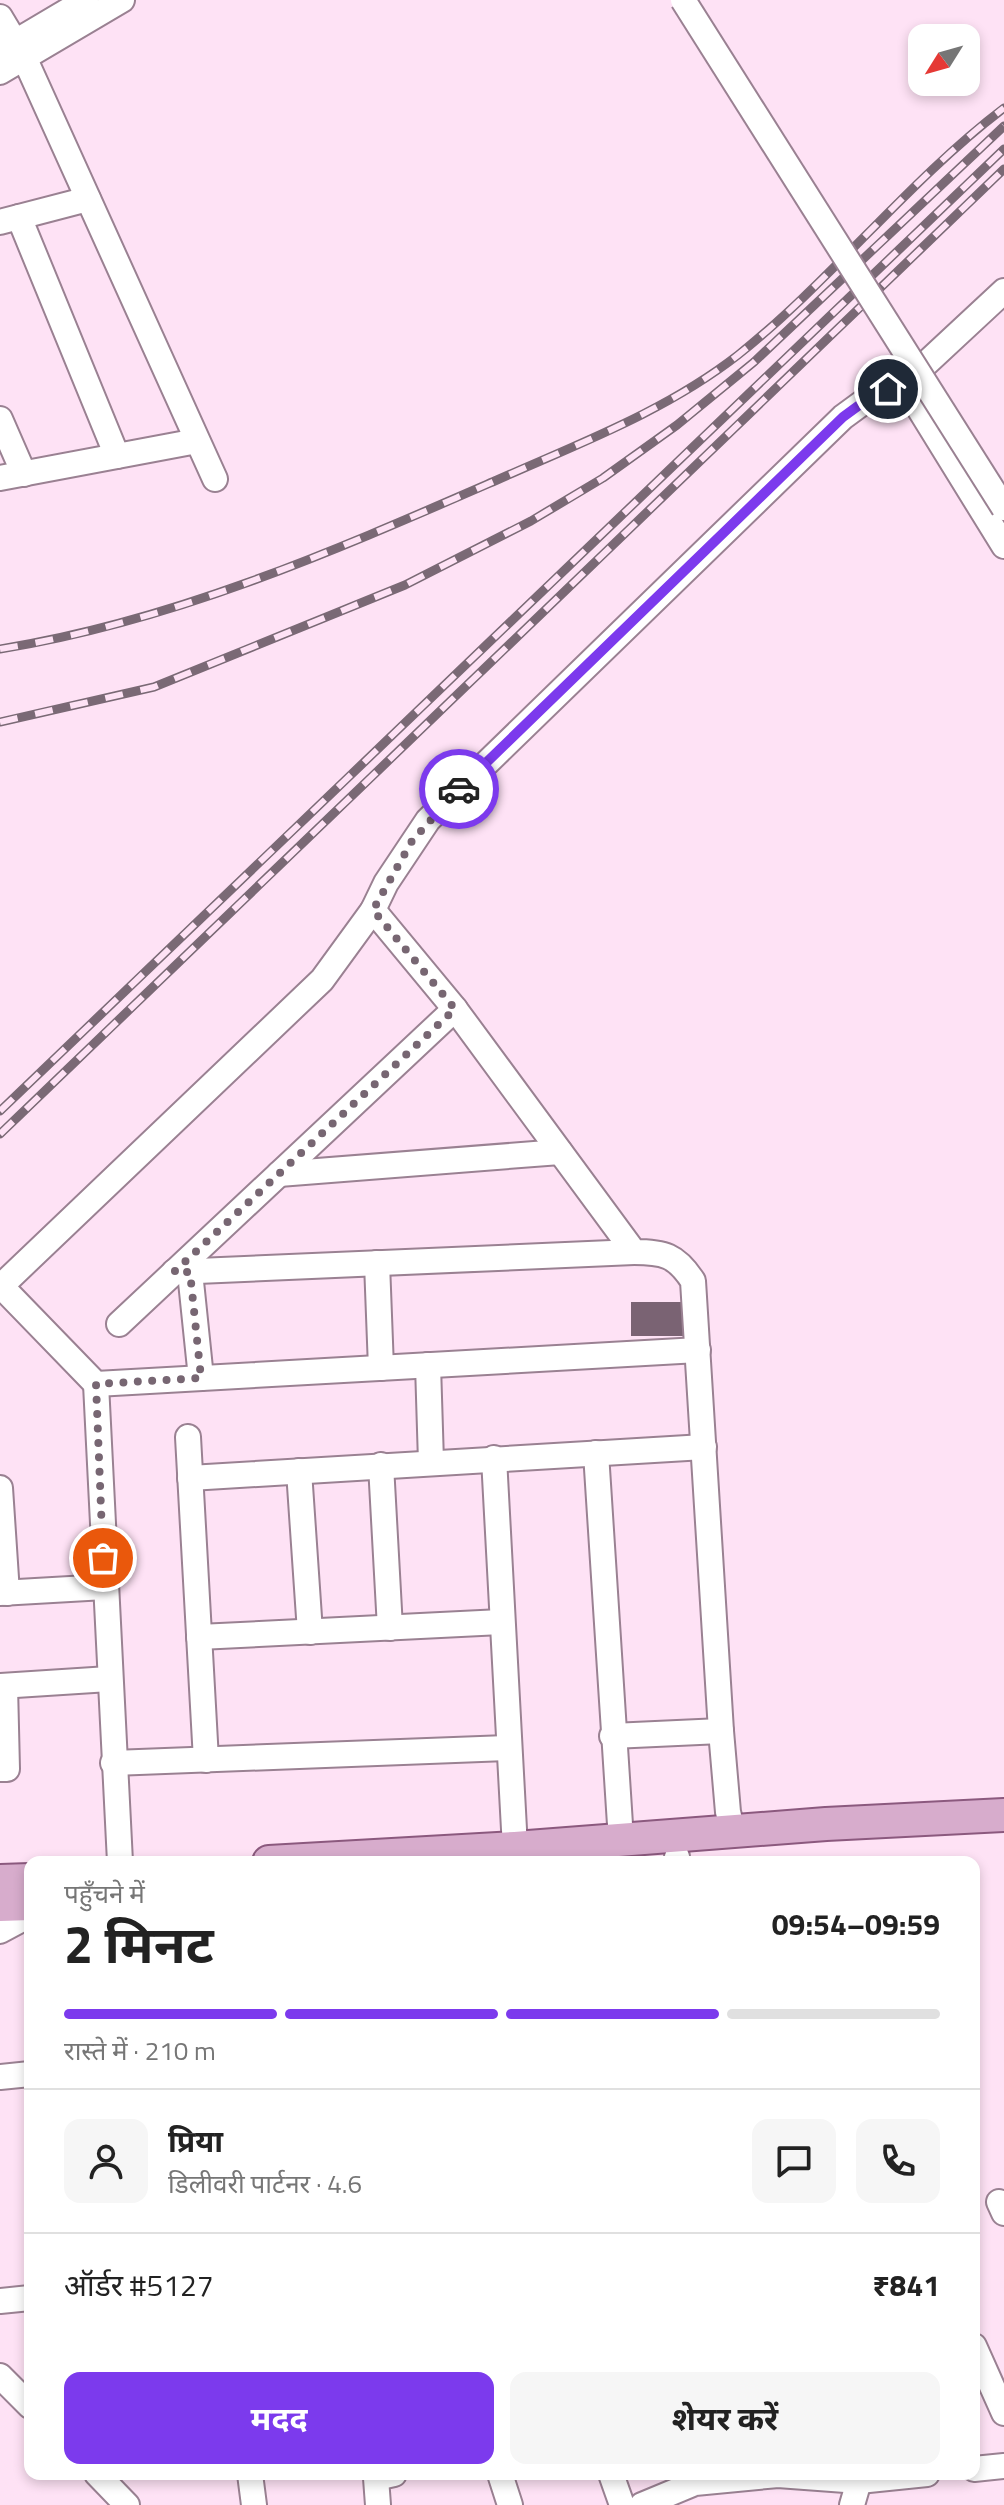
<!DOCTYPE html>
<html lang="hi">
<head>
<meta charset="utf-8">
<style>
	:root { --surface:#fff; --page:#f6f6f6; --text:#222; --muted:#767676; --line:#e0e0e0; --accent:#7c3aed }
	body { margin:0; font-family:"Titillium Web","Noto Sans Devanagari",sans-serif; background:var(--page); color:var(--text); height:100vh; display:flex; flex-direction:column; font-size:30px; white-space:nowrap }
	* { box-sizing:border-box; margin:0 }
	p { font-size:26px; color:var(--muted) }
	.icon { flex:none; width:44px; height:44px; fill:none; stroke:currentColor; stroke-width:2; stroke-linecap:round; stroke-linejoin:round }
	.map { position:relative; flex:1; overflow:hidden }
	.details { position:absolute; left:24px; top:1856px; width:956px; height:624px; display:flex; flex-direction:column; background:var(--surface); border-radius:16px; box-shadow:0 4px 12px #0003 }
	.details>* { flex:none }
	.needle { width:52px; rotate:233deg }
	.controls { position:absolute; left:908px; top:24px; display:grid; gap:16px }
	.controls a { display:grid; place-items:center; width:72px; height:72px; border-radius:16px; background:var(--surface); box-shadow:0 4px 12px #0003; font-size:40px }
	.pin { position:absolute; display:grid; place-items:center; width:68px; height:68px; color:#fff; margin:-34px; border:4px solid #fff; border-radius:50%; box-shadow:0 2px 8px #0007 }
	.courier { position:absolute; display:grid; place-items:center; width:80px; height:80px; margin:-40px; border:6px solid #7c3aed; border-radius:50%; background:#fff; color:#222; box-shadow:0 2px 10px #0007 }
	.overview em { font-style:normal; font-weight:700 }
	.overview div { display:flex; flex-direction:column-reverse }
	.overview { display:flex; align-items:center; justify-content:space-between; height:136px; padding:0 40px }
	h1 { font-size:52px; font-weight:700; line-height:60px }
	.bar { display:grid; grid-template-columns:repeat(4,1fr); gap:12px 8px; align-content:center; height:96px; padding:0 40px }
	.bar i { height:10px; border-radius:6px; background:var(--line) }
	.bar .selected { background:var(--accent) }
	.bar p { grid-column:span 4 }
	.line { display:flex; align-items:center; gap:20px; padding:0 40px; border-top:2px solid var(--line) }
	.line div { flex:1 }
	.round { display:grid; place-items:center; flex:none; width:84px; height:84px; border-radius:16px; background:var(--page) }
	.action { display:flex; gap:16px; margin-top:auto; padding:16px 40px }
	.action a { flex:1; height:92px; border-radius:16px; background:var(--accent); color:#fff; font-size:32px; font-weight:700; line-height:92px; text-align:center }
	.action a+a { background:var(--page); color:var(--text) }
	.map>svg:first-child { display:block }
	.building { fill:#7a6373 }
	.lines { fill:none; stroke-linecap:round; stroke-linejoin:round }
	.minor-casing { stroke:#9a8192; stroke-width:28 }
	.major-casing { stroke:#8b597e; stroke-width:36 }
	.minor { stroke:#fff; stroke-width:24 }
	.major { stroke:#d7accc; stroke-width:32 }
	.rail-casing { stroke:#7a6975; stroke-width:9 }
	.rail { stroke:#fee2f5; stroke-width:6; stroke-dasharray:18; stroke-linecap:butt }
	.minor-bridge-casing { stroke:#9a8192; stroke-width:28; stroke-linecap:butt }
	.minor-bridge { stroke:#fff; stroke-width:24 }
	.done { stroke:#776672; stroke-width:8; stroke-dasharray:0 14.4 }
	.route { stroke:#7c3aed; stroke-width:10 }
</style>
</head>
<body>
<div class="map">
<svg width="1004" height="2505" viewBox="0 0 1004 2505">
	<rect width="100%" height="100%" fill="#fee2f5"/>
	<rect class="building" x="631" y="1302" width="54" height="34"/>
	<g class="lines">
		<g class="minor-casing">
			<g id="minor">
				<path d="M0,17l24,40 191,422"/>
				<path d="M0,51l86,-51"/>
				<path d="M0,72l122,-72"/>
				<path d="M19,217l98,239"/>
				<path d="M0,222l88,-23"/>
				<path d="M1004,291l-100,93 100,162"/>
				<path d="M0,419l24,55"/>
				<path d="M0,478l197,-37"/>
				<path d="M373,910l82,99 179,243c30,0 42,3 59,29l28,450 7,81 5,19"/>
				<path d="M279,1174l281,-22"/>
				<path d="M377,1263l4,105"/>
				<path d="M174,1272l460,-20"/>
				<path d="M190,1272l11,106"/>
				<path d="M1,1286l95,98 602,-34"/>
				<path d="M0,1287l322,-307 51,-70 13,-27 42,-63 415,-403 30,-22 31,-11"/>
				<path d="M119,1324l336,-315"/>
				<path d="M428,1365l3,97"/>
				<path d="M96,1384l24,478"/>
				<path d="M188,1437l18,323"/>
				<path d="M596,1453l25,387"/>
				<path d="M494,1458l21,390"/>
				<path d="M381,1465l9,163"/>
				<path d="M299,1471l11,161"/>
				<path d="M190,1478l514,-31"/>
				<path d="M0,1488l7,105"/>
				<path d="M0,1593l105,-6"/>
				<path d="M199,1637l302,-15"/>
				<path d="M0,1686l109,-7"/>
				<path d="M612,1736l109,-5"/>
				<path d="M113,1763l394,-15"/>
				<path d="M0,1769h7l-2,-83"/>
				<path d="M677,1857v5"/>
				<path d="M0,1931l30,-16"/>
				<path d="M0,2077l30,-3"/>
				<path d="M999,2202l5,11"/>
				<path d="M0,2301l30,-3"/>
				<path d="M974,2346l30,67"/>
				<path d="M0,2376l30,30"/>
				<path d="M974,2469l30,-3"/>
				<path d="M97,2474l30,31"/>
				<path d="M250,2474l4,31"/>
				<path d="M500,2474l10,31"/>
				<path d="M611,2474l11,31"/>
				<path d="M378,2505l-2,-27 18,-4"/>
				<path d="M642,2505l53,-22 83,-8 81,6 68,-7"/>
				<path d="M852,2505l7,-24"/>
			</g>
		</g>
		<g class="major-casing">
			<g id="major">
				<path d="M269,1862l246,-14 311,-24 178,-9"/>
				<path d="M0,1881l30,-1"/>
				<path d="M0,1905l30,-1"/>
			</g>
		</g>
		<use href="#minor" class="minor"/>
		<use href="#major" class="major"/>
		<g class="rail-casing">
			<g id="rail">
				<path d="M0,649c175,-28 336,-99 497,-169 83,-37 169,-69 241,-125 93,-74 171,-175 266,-247"/>
				<path d="M0,722l154,-35 251,-102 126,-64 72,-43 74,-53 77,-63 250,-236"/>
				<path d="M0,1111l1004,-962"/>
				<path d="M0,1134l1004,-965"/>
			</g>
		</g>
		<use href="#rail" class="rail"/>
		<g class="minor-bridge-casing">
			<path id="minor-bridge" d="M683,0l321,508"/>
		</g>
		<use href="#minor-bridge" class="minor-bridge"/>
	</g>
	<g class="lines">
		<path class="done" d="M103,1558l-7,-174 105,-6 -11,-106h-16l281,-263 -82,-99 39,-69 47,-52"/>
		<path class="route" d="M459,789l384,-372 30,-22 15,-6"/>
	</g>
</svg>
<div class="controls">
<a><svg class="needle" viewBox="-14 -14 28 28"><path d="M0-13l5 13h-10z" fill="#e53935"/><path d="M0 13l5-13h-10z" fill="#767676"/></svg></a>
</div>
<div class="pin" style="left:103px;top:1558px;background:#ea580c"><svg class="icon" aria-label="bag" viewBox="0 0 24 24"><path d="M5 8h14l-1 12H6zM9 8a3 3 0 0 1 6 0"/></svg></div>
<div class="pin" style="left:888px;top:389px;background:#1f2937"><svg class="icon" aria-label="home" viewBox="0 0 24 24"><path d="M3 11l9-7 9 7M6 9v11h12V9"/></svg></div>
<div class="courier" style="left:459px;top:789px"><svg class="icon" aria-label="car" viewBox="0 0 24 24"><path d="M5 17H2v-5l4-1 3-4h7l3 4 3 1v5h-3M9 17h6M6 11h13"/><circle cx="7" cy="17" r="2"/><circle cx="17" cy="17" r="2"/></svg></div>
<section class="details">
<div class="overview"><div><h1>2 मिनट</h1><p>पहुँचने में</p></div><em>09:54–09:59</em></div>
<div class="bar"><i class="selected"></i><i class="selected"></i><i class="selected"></i><i></i><p>रास्ते में · 210 m</p></div>
<div class="line" style="height:144px"><a class="round"><svg class="icon" aria-label="person" viewBox="0 0 24 24"><circle cx="12" cy="8" r="4"/><path d="M4 21q1-7 8-7t8 7"/></svg></a><div><b>प्रिया</b><p>डिलीवरी पार्टनर · 4.6</p></div><a class="round"><svg class="icon" aria-label="chat" viewBox="0 0 24 24"><path d="M4 5h16v11H9l-5 4z"/></svg></a><a class="round"><svg class="icon" aria-label="phone" viewBox="0 0 24 24"><path d="M5 4h4l2 5-3 2q2 4 5 5l2-3 5 2v4C11 20 4 13 5 4z"/></svg></a></div>
<div class="line" style="height:104px"><div>ऑर्डर #5127</div><b>₹841</b></div>
<div class="action"><a>मदद</a><a>शेयर करें</a></div>
</section>
</div>
</body>
</html>
